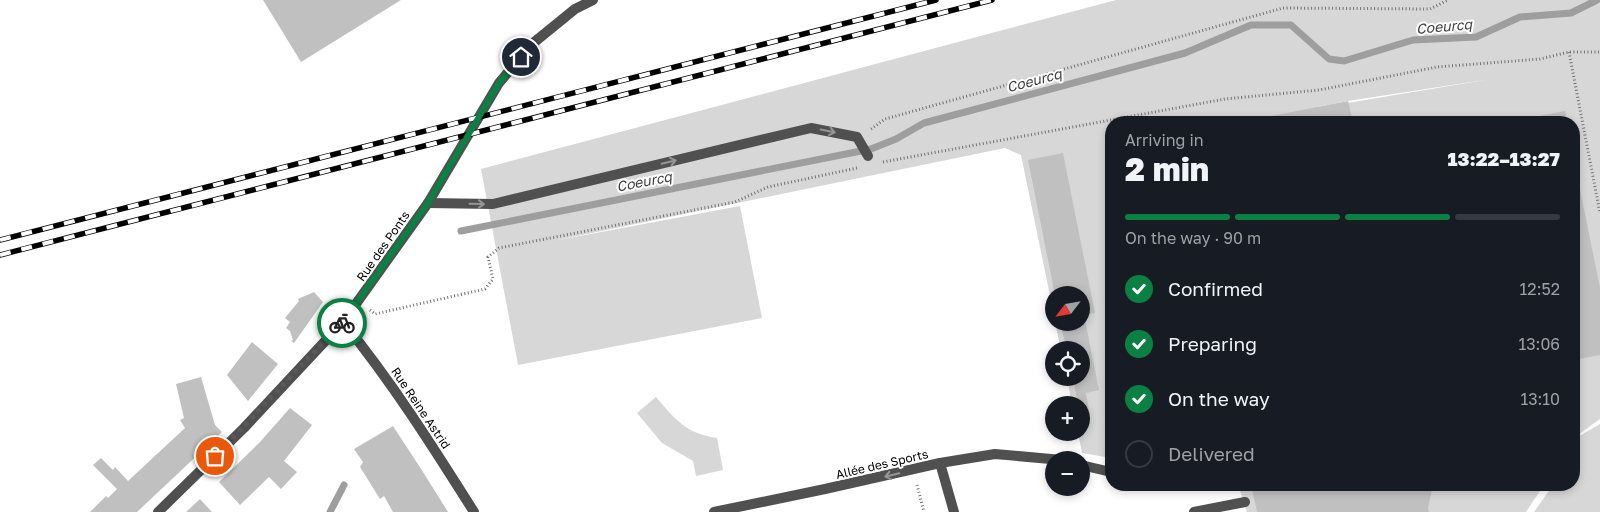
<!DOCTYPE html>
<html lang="en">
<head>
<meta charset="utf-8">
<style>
	:root { --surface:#171b24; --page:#242831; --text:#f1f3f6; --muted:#9ea1a6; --line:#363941; --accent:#0b8043 }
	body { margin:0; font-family:"Golos Text",sans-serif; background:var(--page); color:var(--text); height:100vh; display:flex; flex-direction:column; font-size:19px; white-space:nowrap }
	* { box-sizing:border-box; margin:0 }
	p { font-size:16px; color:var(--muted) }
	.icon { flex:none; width:28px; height:28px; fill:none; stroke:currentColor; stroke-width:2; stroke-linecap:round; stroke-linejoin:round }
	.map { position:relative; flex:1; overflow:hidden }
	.sheet { position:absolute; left:1105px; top:116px; width:475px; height:375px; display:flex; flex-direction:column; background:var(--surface); border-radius:20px; box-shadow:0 2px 8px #0003 }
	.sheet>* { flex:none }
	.needle { width:32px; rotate:239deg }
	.tools { position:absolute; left:1045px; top:286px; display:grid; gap:10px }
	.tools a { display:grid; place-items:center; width:45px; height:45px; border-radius:50%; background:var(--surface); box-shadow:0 2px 8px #0003; font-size:25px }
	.pin { position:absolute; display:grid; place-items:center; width:42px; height:42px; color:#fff; margin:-21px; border:2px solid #fff; border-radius:50%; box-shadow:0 1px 5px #0007 }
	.courier { position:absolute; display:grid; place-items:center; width:50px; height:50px; margin:-25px; border:4px solid #0b8043; border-radius:50%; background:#fff; color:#222; box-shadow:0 1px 6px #0007 }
	.summary em { font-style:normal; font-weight:800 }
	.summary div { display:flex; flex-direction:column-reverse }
	.summary { display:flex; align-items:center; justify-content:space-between; height:85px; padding:0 20px }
	h1 { font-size:32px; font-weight:800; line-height:38px }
	.bar { display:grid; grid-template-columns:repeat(4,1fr); gap:8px 5px; align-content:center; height:60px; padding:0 20px }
	.bar i { height:6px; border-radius:4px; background:var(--line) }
	.bar .active { background:var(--accent) }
	.bar p { grid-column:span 4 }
	ol { padding:0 20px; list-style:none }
	li { display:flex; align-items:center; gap:15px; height:55px }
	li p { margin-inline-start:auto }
	li .icon { padding:5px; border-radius:50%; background:var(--accent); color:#fff; stroke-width:4 }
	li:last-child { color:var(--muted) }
	li i { width:28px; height:28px; border:2px solid var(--line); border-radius:50% }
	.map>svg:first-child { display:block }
	.green { fill:#d7d7d7; fill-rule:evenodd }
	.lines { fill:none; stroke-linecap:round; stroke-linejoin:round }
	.stream { stroke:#9e9e9e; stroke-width:7 }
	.building { fill:#c0c0c0 }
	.path { stroke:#727272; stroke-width:3; stroke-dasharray:1 2.5; stroke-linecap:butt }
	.lane { stroke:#505050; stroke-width:10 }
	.street { stroke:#505050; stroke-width:10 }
	.rail-casing { stroke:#000; stroke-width:5.5 }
	.rail { stroke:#fff; stroke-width:4; stroke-dasharray:11; stroke-linecap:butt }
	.oneway { stroke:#969696 }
	.done { stroke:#595959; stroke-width:5; stroke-dasharray:0 9 }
	.route { stroke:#0b8043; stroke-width:6 }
	.labels { text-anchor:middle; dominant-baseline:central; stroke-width:4; stroke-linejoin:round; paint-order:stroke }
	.street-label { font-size:12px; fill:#000; stroke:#fff }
	.water-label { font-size:14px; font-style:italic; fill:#3f3f3f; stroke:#fff }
</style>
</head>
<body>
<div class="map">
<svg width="1600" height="512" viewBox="0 0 1600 512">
	<rect width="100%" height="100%" fill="#fff"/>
	<g class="green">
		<path d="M1116,0h484v419l-26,19v-316h-463v336l-29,-5 -4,-20 3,-1v-27h-9l-5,-27h14v-28h-20l-6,-27 26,-1v-27h-27v20l-33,-160 -16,-7 -452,93 187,-35 22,112 -244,47 -37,-196zM1491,79l-174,29v-1l31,-6z"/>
		<path d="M656,397c20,23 29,36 61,41l6,32 -27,6 -3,-15 -31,-18 -25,-30z"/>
		<path d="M1600,424v88h-66l19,-27h21v-46z"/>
		<path d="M1238,485h306l-18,27h-279z"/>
	</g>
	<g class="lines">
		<g class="stream">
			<path d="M461,231l410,-82 25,-10 28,-16 261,-70 66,-28h40l38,34 15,2 69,-21 63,-3 44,-20 51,-4 26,-13"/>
			<path d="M330,512l14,-27"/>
		</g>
	</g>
	<g class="building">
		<path d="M263,0h138l-100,62z"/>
		<path d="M1348,101l5,21h-112z"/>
		<path d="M1565,111l2,11h-58z"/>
		<path d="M1063,153l32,160 -11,2 15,75 -13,3 3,17 -8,1v-6h-5l-1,-6h2l-4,-21h8v-28h-14l-7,-28h21v-27h-26l-27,-135z"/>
		<path d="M1574,160l26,128v67l-26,5z"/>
		<path d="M314,292l9,10 -29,41 -3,-2 2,-1 -3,-9 -4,-3 4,-6 -5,-4 14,-17 -1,-2z"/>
		<path d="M252,342l26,22 -30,37 -21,-26z"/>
		<path d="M201,377l14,48 7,7 -85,80h-47l16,-16 2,2 9,-9 -24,-24 8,-7 12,12 2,-3 13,14 57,-53 -5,-8 4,-2 -8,-34z"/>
		<path d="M290,408l22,17 -28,36 13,11 -16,17 -12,-12 -29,28 -21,-23 41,-40z"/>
		<path d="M393,426l30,46 25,40h-55l-9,-16 -4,3 -20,-32 3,-5 -9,-13z"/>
		<path d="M1251,485h182l-5,23 1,4h-172z"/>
		<path d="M200,499l12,13h-26z"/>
	</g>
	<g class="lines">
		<g class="path">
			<path d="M1569,52l31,161"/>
			<path d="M871,129l14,-10 398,-111 147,1 18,-9"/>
			<path d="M883,162l342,-63 94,-9 118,-23 103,-8 29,-7h31"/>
			<path d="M370,310l5,4 110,-25 8,-10 -5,-22 11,-9 236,-46 33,-15 89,-19"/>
			<path d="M917,485l7,27"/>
		</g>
		<g class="lane">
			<path d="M1081,465l30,7"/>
			<path d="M954,512l-14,-49 55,-9 67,6"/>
			<path d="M1194,512l51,-10"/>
		</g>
		<g class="street">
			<path d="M428,203l65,1 318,-76 46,9 11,19"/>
			<path d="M343,322c49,60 90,125 131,190"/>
			<path d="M158,512l86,-84 99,-106 85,-119 71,-120 33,-39 43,-35 18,-9"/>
			<path d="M714,512l111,-23 115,-26"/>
		</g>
		<g class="rail-casing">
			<g id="rail">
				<path d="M0,240l936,-240"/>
				<path d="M0,255l992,-255"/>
			</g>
		</g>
		<use href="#rail" class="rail"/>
	</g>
	<defs><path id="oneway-shaft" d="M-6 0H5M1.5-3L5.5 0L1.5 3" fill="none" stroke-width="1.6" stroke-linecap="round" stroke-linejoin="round" transform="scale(1.25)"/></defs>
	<g class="oneway">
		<use href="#oneway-shaft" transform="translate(828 131) rotate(12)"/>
		<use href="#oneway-shaft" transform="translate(669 162) rotate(-13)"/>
		<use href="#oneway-shaft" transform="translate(477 204) rotate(1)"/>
		<use href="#oneway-shaft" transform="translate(892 475) rotate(167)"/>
	</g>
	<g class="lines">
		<path class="done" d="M215,456l127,-133"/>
		<path class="route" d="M342,323l86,-120 71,-120 22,-26"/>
	</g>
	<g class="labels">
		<g class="street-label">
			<text transform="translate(383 246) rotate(-55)">Rue des Ponts</text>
			<text transform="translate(421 408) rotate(56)">Rue Reine Astrid</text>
			<text transform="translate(882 464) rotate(-13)">Allée des Sports</text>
		</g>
		<g class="water-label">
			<text transform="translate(1444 26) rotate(-5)">Coeurcq</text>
			<text transform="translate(1034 80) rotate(-15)">Coeurcq</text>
			<text transform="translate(644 181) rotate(-11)">Coeurcq</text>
		</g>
	</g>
</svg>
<div class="tools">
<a><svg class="needle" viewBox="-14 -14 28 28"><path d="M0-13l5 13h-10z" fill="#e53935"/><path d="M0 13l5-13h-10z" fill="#9ea1a6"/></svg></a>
<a><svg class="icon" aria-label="locate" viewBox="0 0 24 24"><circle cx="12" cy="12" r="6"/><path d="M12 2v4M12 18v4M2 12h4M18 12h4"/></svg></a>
<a>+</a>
<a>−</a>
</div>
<div class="pin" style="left:215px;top:456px;background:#ea580c"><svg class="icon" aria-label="bag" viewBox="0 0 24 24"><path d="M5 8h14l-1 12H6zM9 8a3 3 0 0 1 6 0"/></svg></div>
<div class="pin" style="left:521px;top:57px;background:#1f2937"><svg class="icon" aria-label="home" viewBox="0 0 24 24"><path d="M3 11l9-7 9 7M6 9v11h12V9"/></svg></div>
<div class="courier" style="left:342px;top:323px"><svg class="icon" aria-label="bike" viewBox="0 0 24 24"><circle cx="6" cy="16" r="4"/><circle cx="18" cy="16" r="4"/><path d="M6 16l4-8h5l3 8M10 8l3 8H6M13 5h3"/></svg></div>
<section class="sheet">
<div class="summary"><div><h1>2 min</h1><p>Arriving in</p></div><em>13:22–13:27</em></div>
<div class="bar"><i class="active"></i><i class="active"></i><i class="active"></i><i></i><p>On the way · 90 m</p></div>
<ol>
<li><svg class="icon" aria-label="check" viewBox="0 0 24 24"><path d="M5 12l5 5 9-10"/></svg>Confirmed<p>12:52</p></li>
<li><svg class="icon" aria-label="check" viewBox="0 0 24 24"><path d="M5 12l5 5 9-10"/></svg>Preparing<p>13:06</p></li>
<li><svg class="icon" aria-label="check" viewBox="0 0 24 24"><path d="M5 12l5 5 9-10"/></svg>On the way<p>13:10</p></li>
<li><i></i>Delivered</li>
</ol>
</section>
</div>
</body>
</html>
